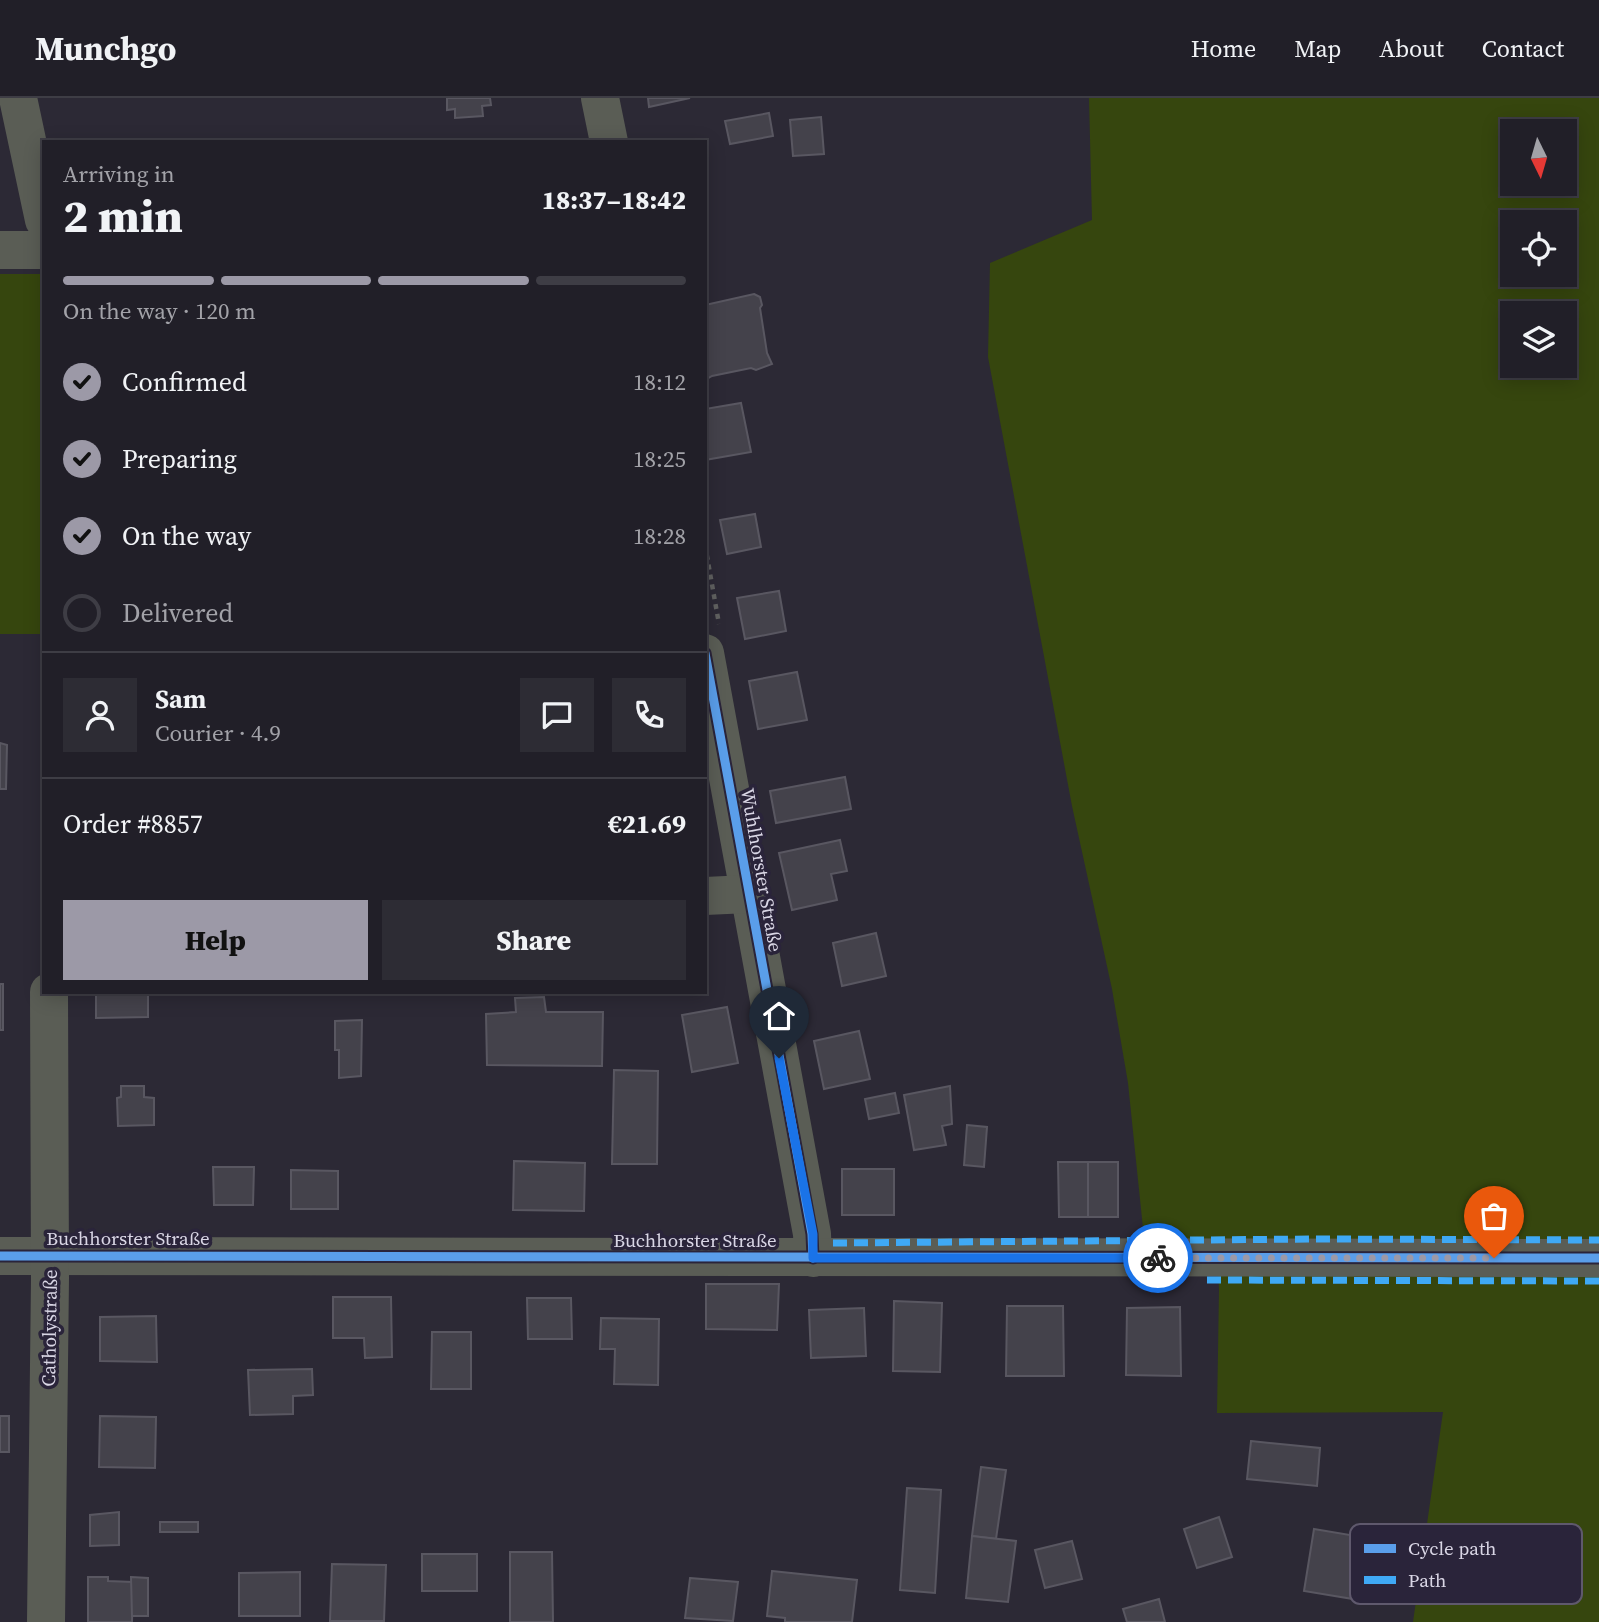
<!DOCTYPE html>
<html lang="en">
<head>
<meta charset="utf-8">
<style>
	:root { --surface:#211f28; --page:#2d2c34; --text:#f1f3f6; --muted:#a2a2a8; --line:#3e3d45; --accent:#9c99a7 }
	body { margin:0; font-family:"Source Serif 4",serif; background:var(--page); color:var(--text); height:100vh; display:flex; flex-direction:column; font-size:26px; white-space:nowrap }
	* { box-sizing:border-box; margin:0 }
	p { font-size:23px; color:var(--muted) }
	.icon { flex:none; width:38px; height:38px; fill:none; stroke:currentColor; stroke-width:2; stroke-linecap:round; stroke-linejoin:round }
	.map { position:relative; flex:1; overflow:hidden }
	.panel { position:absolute; left:42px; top:42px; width:665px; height:854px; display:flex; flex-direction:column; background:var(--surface); border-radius:0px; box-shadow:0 4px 18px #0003,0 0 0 2px var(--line) }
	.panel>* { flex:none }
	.needle { width:46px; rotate:175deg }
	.buttons { position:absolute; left:1500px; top:21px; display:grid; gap:14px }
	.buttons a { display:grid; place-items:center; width:77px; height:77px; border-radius:0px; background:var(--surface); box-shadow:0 4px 18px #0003,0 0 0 2px var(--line); font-size:35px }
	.pin { position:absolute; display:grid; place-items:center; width:60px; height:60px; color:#fff; margin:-72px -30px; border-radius:50% 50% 50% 0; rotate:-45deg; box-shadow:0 0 7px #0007 }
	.pin .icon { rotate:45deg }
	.courier { position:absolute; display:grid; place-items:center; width:70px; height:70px; margin:-35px; border:5px solid #1a73e8; border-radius:50%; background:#fff; color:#222; box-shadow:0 2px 9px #0007 }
	.headline em { font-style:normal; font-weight:800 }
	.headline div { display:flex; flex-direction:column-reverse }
	.headline { display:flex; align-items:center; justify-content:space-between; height:119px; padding:0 21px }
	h1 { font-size:46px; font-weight:800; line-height:52px }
	.bar { display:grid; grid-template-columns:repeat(4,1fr); gap:10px 7px; align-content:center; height:84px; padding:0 21px }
	.bar i { height:9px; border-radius:5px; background:var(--line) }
	.bar .active { background:var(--accent) }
	.bar p { grid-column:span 4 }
	.line { display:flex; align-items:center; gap:18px; padding:0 21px; border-top:2px solid var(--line) }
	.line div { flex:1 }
	.round { display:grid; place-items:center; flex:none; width:74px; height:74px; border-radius:0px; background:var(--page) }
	ol { padding:0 21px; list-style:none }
	li { display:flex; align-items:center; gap:21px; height:77px }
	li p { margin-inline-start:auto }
	li .icon { padding:7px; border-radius:50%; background:var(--accent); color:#111; stroke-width:4 }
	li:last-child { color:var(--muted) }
	li i { width:38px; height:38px; border:4px solid var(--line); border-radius:50% }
	.button { display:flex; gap:14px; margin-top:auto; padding:14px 21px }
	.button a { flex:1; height:80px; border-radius:0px; background:var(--accent); color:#111; font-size:28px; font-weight:800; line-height:80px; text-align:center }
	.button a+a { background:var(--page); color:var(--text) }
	header { display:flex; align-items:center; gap:42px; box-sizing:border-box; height:98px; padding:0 35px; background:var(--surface); border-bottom:2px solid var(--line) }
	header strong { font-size:33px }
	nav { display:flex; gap:38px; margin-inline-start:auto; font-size:24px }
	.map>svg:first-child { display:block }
	.green { fill:#36460e; fill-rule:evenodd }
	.building { fill:#44424b; stroke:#595761; stroke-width:2 }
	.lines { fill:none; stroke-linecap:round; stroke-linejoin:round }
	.path { stroke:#606160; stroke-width:4.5; stroke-dasharray:5 5; stroke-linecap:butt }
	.minor { stroke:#5a5d55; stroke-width:38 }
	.quiet { stroke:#3fa9f5; stroke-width:7; stroke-dasharray:14 7; stroke-linecap:butt }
	.cycleway-casing { stroke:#2a243a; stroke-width:13 }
	.cycleway { stroke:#5a9eea; stroke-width:9 }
	.done { stroke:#9c99a7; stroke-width:7; stroke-dasharray:0 12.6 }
	.route { stroke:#1a73e8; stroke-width:9 }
	.labels { text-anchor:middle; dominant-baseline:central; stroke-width:7; stroke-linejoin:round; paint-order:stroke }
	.street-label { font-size:19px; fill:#d9d6e5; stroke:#2a243a }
	.key { fill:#2a243a; stroke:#5f596d; stroke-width:2 }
	.key-label { font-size:19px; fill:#d9d6e5 }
</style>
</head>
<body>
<header>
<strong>Munchgo</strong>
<nav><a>Home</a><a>Map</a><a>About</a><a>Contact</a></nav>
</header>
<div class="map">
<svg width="1599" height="1524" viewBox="0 0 1599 1524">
	<rect width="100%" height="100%" fill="#2c2935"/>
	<g class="green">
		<path d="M1089,0h510v1524h-186l30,-210 -226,1 2,-123 -2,-49 -73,-3 -16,-155 -16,-94 -40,-183 -84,-449 2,-94 102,-43zM1512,33h52v53h-52zM1512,124h52v53h-52zM1512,215h52v53h-52z"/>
		<rect x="0" y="176" width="44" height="360"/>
	</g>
	<g class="building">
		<path d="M447,0h43l1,7 -9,1 1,10 -28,2v-9l-8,1z"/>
		<path d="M648,0h42l-41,9z"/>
		<path d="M769,15l4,23 -43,8 -5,-23z"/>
		<path d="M821,19l3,37 -31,2 -3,-36z"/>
		<path d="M754,196l6,3 2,8 -2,3 7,45 5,11 -16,6 -5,-2 -39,8 -7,4v-75z"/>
		<path d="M741,305l10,49 -46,8v-51z"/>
		<path d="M755,416l6,33 -34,7 -7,-34z"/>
		<path d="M779,493l7,40 -41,8 -8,-41z"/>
		<path d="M797,574l10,48 -49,9 -9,-48z"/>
		<path d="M0,645l7,2 -1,44h-6z"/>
		<path d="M845,679l6,32 -75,14 -6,-32z"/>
		<path d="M840,742l7,31 -16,3 6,26 -45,10 -13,-57z"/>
		<path d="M876,835l10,43 -44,10 -9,-43z"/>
		<rect x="0" y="886" width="3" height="46"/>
		<path d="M96,894h52v25l-52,1z"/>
		<path d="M544,899l2,15h57l-1,54 -115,-1 -1,-51 30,-2 -1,-14z"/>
		<path d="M727,909l11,56 -46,9 -10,-57z"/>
		<path d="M362,922l-1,56 -22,2v-28h-4v-29z"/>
		<path d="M859,933l11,48 -46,10 -10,-48z"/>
		<path d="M614,972l44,1 -1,93h-45z"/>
		<path d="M121,988h23v11l10,1v27l-36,1 -1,-28 4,-1z"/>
		<path d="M950,988l2,38 -10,2 4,19 -32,5 -10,-55z"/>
		<path d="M895,995l4,20 -30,6 -4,-20z"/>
		<path d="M967,1027l20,2 -3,40 -20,-2z"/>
		<path d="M514,1063l71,2 -1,48 -71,-1z"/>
		<path d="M1058,1064h30v55h-29z"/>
		<rect x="1088" y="1064" width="30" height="55"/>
		<path d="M213,1069h41l-1,38h-39z"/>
		<rect x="842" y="1071" width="52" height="46"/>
		<path d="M291,1072l47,1v38h-47z"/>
		<path d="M706,1186h73l-2,46 -71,-1z"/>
		<path d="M333,1199h58l1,60 -27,1 -1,-20h-31z"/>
		<path d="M527,1200h44l1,41h-44z"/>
		<path d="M894,1203l48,2 -2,69 -47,-1z"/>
		<path d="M1007,1208h56l1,70h-58z"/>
		<path d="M1180,1209l1,69 -55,-1 1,-67z"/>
		<path d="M864,1210l2,48 -55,2 -2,-48z"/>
		<path d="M156,1218l1,46 -57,-1v-44z"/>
		<path d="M601,1220l58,1 -1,66 -44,-1 1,-35h-15z"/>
		<path d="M432,1234h39v57h-40z"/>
		<path d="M312,1271l1,26 -20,1v18l-43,1 -2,-45z"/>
		<rect x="0" y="1318" width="9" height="36"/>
		<path d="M100,1318l56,1 -1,51 -56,-1z"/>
		<path d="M1251,1343l69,7 -3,38 -70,-7z"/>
		<path d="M981,1369l25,3 -10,69 -24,-3z"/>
		<path d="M907,1390l34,2 -6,103 -35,-3z"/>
		<path d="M119,1414v33l-29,1v-31z"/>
		<path d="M1219,1419l13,40 -35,11 -13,-39z"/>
		<rect x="160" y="1424" width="38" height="10"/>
		<path d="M1314,1431l48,8 -9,62 -49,-8z"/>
		<path d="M972,1438l44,5 -8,61 -42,-4z"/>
		<path d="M1072,1443l10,38 -37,9 -10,-38z"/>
		<path d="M510,1454h42l1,70h-43z"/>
		<rect x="422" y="1456" width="55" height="37"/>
		<path d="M332,1466l54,1 -2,56h-54z"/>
		<path d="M772,1473l85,9 -5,42h-67v-4l-18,-2z"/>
		<path d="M300,1474v44h-61v-43z"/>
		<path d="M88,1479h20v4l25,1 -1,40h-44z"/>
		<path d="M131,1479l17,1v38h-16z"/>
		<path d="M690,1480l48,4 -5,39 -48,-3z"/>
		<path d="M1159,1501l6,23h-38l-4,-13z"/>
	</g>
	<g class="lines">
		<path class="path" d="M705,447l14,79"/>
		<g class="minor">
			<path d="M18,0l26,122"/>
			<path d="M600,0l9,44"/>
			<path d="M0,152h44"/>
			<path d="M705,555l107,581 1,24"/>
			<path d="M705,798l43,-2"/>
			<path d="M0,1158l1599,2"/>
			<path d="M46,1524l4,-344 -1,-286"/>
		</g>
		<g class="quiet">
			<path d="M833,1145l484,-4 282,1"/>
			<path d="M1207,1182l392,1"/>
		</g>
		<g class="cycleway-casing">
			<g id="cycleway">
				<path d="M705,555l107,581 1,24"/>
				<path d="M0,1158l1599,2"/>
			</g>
		</g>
		<use href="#cycleway" class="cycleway"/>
	</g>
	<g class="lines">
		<path class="done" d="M1158,1160h336"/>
		<path class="route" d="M779,960l34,176v24h345"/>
	</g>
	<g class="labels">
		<g class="street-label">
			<text transform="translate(762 772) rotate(80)">Wuhlhorster Straße</text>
			<text x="128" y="1140">Buchhorster Straße</text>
			<text x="695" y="1142">Buchhorster Straße</text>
			<text transform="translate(49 1230) rotate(-89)">Catholystraße</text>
		</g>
	</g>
	<rect x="1350" y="1426" width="232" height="80" rx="10" class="key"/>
	<rect x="1364" y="1446" width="32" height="9" fill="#5a9eea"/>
	<rect x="1364" y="1478" width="32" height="8" fill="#3fa9f5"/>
	<g class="key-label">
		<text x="1408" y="1457">Cycle path</text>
		<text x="1408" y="1489">Path</text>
	</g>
</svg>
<div class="buttons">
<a><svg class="needle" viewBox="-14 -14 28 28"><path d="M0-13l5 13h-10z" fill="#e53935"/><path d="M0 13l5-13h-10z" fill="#a2a2a8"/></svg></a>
<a><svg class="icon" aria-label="locate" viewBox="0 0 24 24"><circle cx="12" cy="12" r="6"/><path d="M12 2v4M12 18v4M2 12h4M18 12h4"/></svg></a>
<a><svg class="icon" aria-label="layers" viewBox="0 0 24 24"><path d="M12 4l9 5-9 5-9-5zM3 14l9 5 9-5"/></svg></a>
</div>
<div class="pin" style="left:1494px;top:1160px;background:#ea580c"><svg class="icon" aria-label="bag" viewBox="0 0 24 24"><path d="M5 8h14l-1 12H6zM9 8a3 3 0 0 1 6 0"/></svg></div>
<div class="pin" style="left:779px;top:960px;background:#1f2937"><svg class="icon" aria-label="home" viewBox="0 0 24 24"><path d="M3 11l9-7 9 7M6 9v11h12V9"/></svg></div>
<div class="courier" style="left:1158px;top:1160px"><svg class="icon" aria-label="bike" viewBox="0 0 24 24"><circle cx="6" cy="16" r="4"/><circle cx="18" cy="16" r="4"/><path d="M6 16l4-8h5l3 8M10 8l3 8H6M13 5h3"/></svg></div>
<section class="panel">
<div class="headline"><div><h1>2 min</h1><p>Arriving in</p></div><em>18:37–18:42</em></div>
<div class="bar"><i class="active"></i><i class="active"></i><i class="active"></i><i></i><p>On the way · 120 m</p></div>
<ol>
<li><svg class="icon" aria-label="check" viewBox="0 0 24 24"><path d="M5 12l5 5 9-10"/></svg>Confirmed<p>18:12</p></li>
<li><svg class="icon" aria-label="check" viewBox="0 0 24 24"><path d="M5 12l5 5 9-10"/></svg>Preparing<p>18:25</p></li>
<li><svg class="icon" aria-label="check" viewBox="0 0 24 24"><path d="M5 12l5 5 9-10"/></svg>On the way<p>18:28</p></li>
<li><i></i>Delivered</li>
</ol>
<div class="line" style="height:126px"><a class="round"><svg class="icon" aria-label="person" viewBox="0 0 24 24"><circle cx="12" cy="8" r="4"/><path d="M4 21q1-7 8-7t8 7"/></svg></a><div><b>Sam</b><p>Courier · 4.9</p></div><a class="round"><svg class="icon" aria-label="chat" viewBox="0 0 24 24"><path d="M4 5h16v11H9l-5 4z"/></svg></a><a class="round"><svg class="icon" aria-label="phone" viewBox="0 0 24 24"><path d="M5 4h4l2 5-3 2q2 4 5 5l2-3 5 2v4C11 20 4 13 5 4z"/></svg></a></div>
<div class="line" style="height:91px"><div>Order #8857</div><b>€21.69</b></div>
<div class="button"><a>Help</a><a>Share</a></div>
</section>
</div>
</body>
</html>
